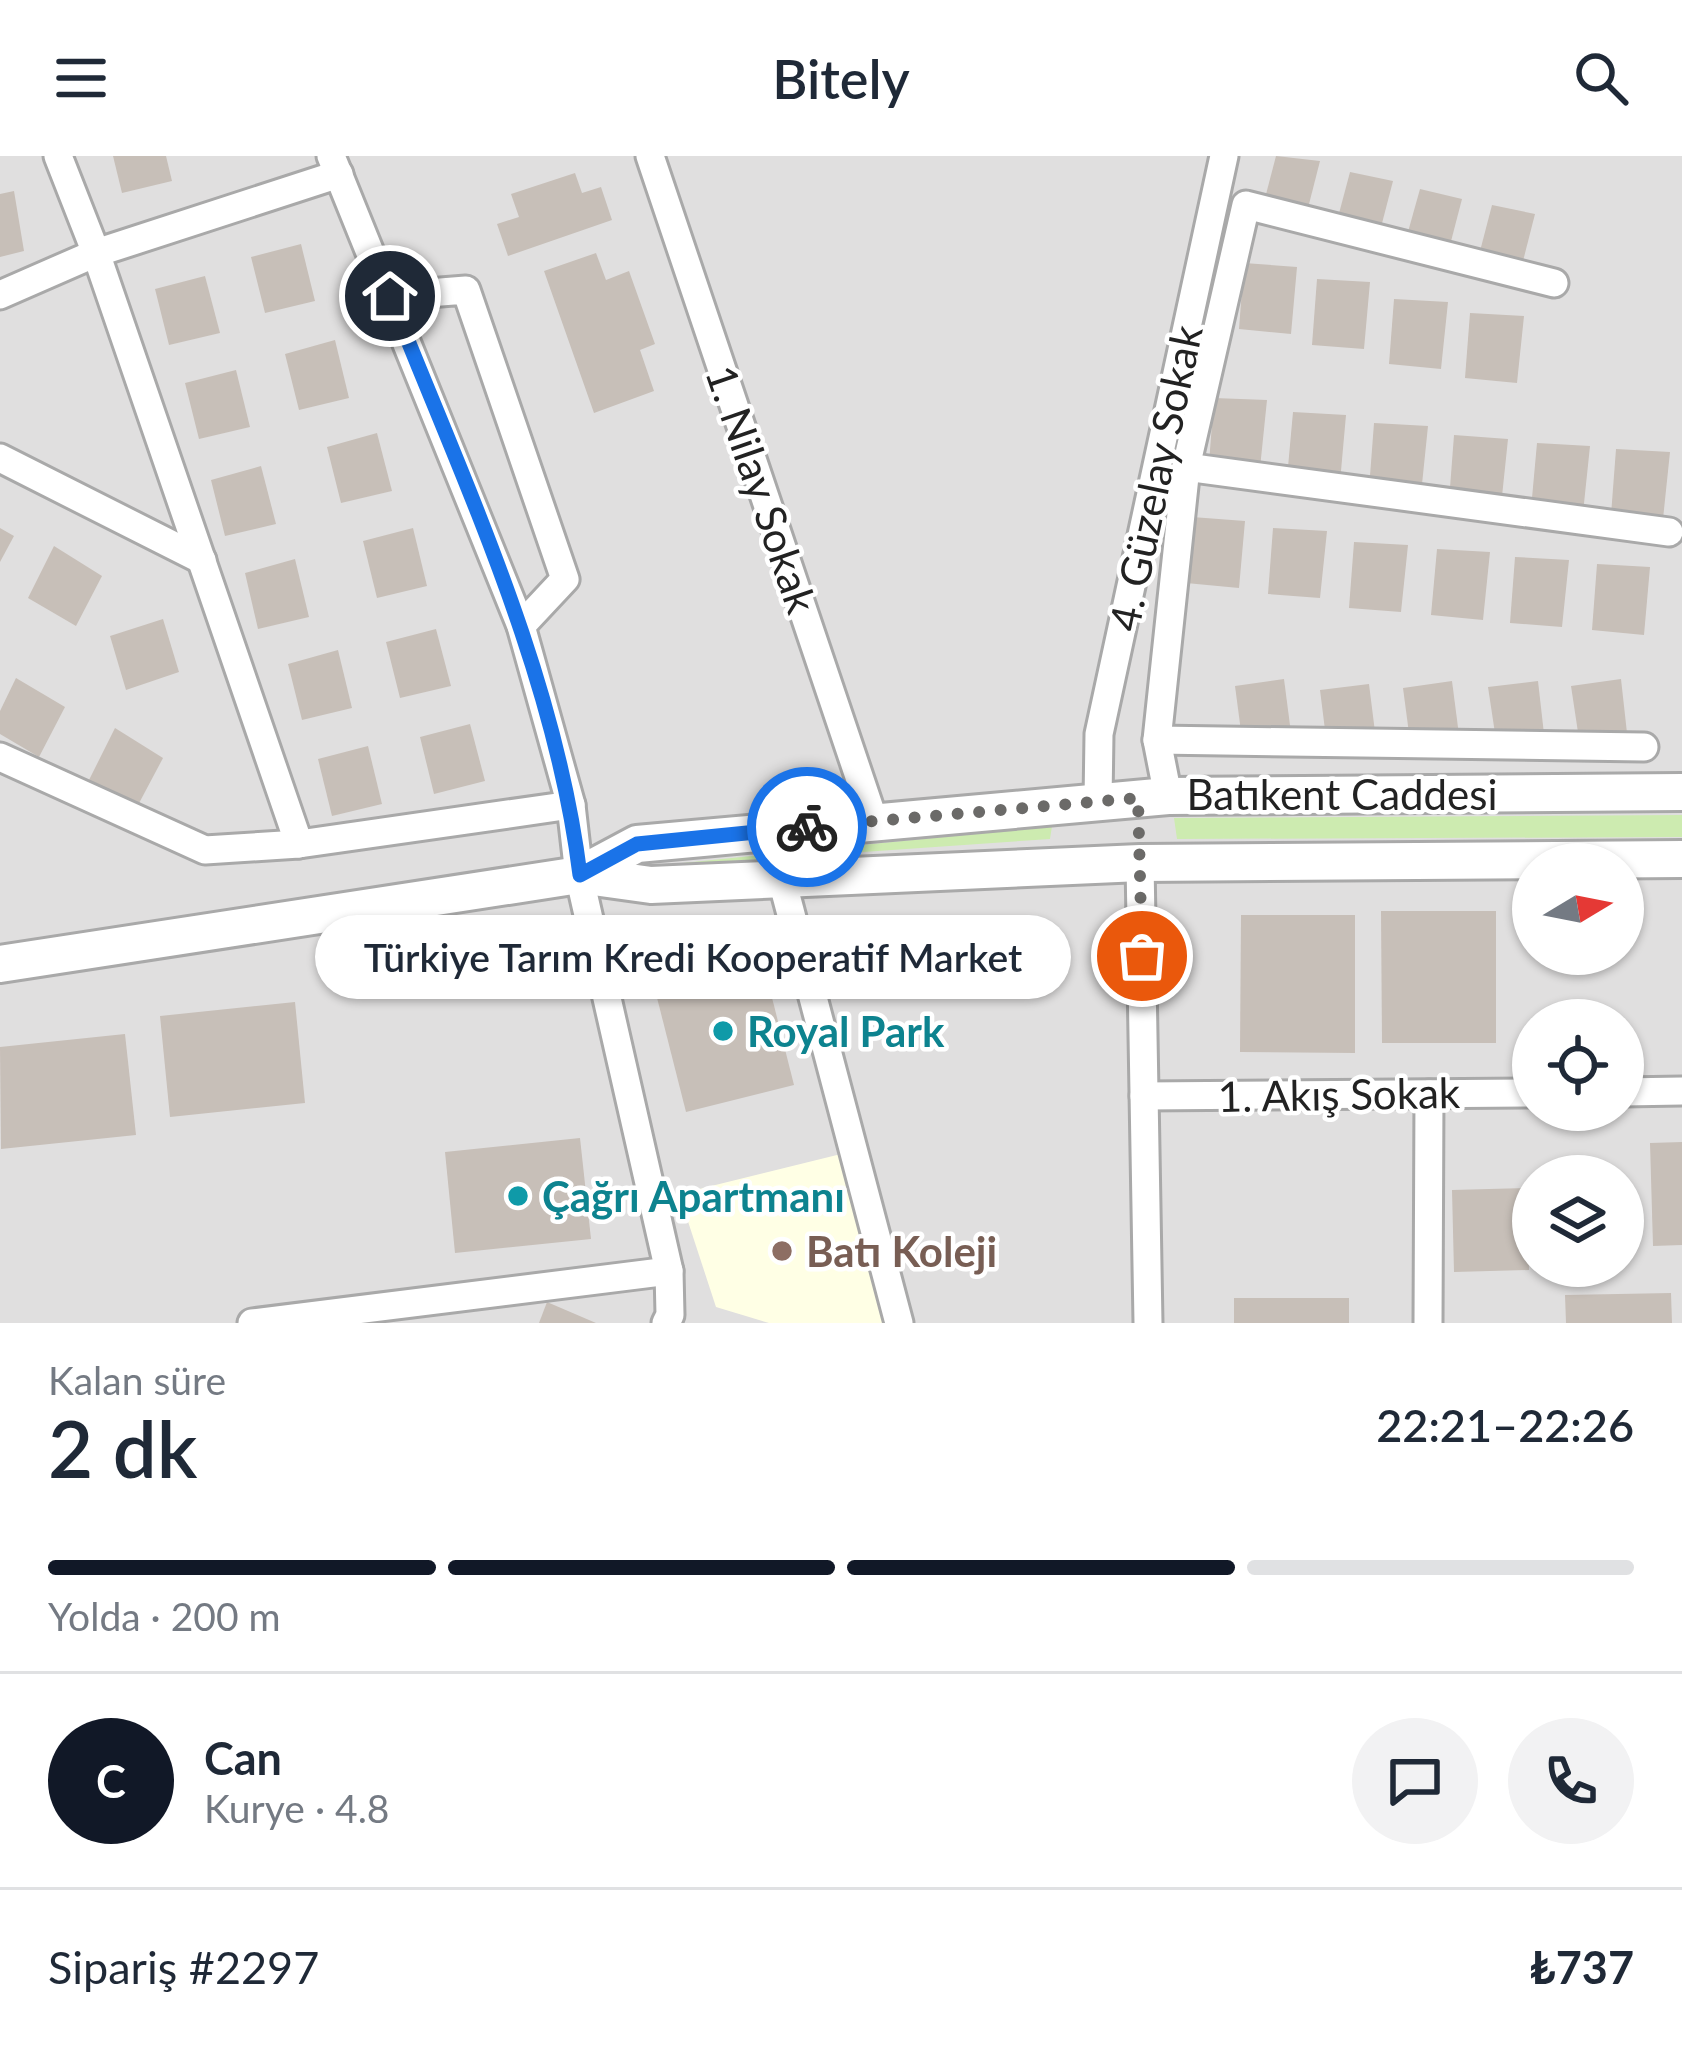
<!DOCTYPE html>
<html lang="tr">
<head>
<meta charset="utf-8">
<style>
	:root { --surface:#fff; --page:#f2f2f3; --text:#1f2937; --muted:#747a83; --line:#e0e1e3; --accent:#111827 }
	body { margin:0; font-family:Lato,sans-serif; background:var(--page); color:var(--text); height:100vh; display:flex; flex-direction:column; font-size:45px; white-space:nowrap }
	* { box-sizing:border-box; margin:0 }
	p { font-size:39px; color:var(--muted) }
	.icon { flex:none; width:66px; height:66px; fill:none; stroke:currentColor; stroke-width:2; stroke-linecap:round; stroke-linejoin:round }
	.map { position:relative; height:1167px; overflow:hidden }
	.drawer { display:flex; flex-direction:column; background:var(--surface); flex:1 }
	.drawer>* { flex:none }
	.needle { width:78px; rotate:80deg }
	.controls { position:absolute; left:1512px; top:687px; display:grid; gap:24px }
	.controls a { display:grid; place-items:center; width:132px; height:132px; border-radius:50%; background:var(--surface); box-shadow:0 3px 9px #0004; font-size:60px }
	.pin { position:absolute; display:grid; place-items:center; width:102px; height:102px; color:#fff; margin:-51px; border:6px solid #fff; border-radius:50%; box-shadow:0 3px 12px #0007 }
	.courier { position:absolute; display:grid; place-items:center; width:120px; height:120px; margin:-60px; border:9px solid #1a73e8; border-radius:50%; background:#fff; color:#222; box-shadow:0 3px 15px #0007 }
	.bubble { position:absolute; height:84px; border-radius:42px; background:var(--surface); box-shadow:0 3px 9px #0004; font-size:39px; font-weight:600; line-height:84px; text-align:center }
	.overview em { font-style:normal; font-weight:600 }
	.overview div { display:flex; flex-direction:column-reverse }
	.overview { display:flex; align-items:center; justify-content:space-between; height:204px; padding:0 48px }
	h1 { font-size:78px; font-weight:600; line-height:90px }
	.bar { display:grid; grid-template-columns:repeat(4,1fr); gap:18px 12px; align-content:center; height:144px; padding:0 48px }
	.bar i { height:15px; border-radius:9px; background:var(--line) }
	.bar .selected { background:var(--accent) }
	.bar p { grid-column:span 4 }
	.line { display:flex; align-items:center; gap:30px; padding:0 48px; border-top:3px solid var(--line) }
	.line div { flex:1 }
	.round { display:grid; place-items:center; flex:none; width:126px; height:126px; border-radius:63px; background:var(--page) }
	header { display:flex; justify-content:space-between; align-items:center; height:156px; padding:0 48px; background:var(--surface); font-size:54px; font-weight:600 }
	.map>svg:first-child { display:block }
	.residential { fill:#e0dfdf; fill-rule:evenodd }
	.education { fill:#ffffe5 }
	.grass { fill:#cdebb0 }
	.building { fill:#c7bfb8 }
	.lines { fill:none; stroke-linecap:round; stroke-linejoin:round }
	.minor-casing { stroke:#a9a9a9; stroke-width:33 }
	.tertiary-casing { stroke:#a9a9a9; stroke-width:42 }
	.minor { stroke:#fff; stroke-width:27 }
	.tertiary { stroke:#fff; stroke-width:36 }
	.done { stroke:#6b6a68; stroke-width:12; stroke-dasharray:0 21.6 }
	.route { stroke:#1a73e8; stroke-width:15 }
	.culture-dot { fill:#0f9aa8; stroke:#fff; stroke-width:4.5 }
	.education-dot { fill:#8d6e63; stroke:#fff; stroke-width:4.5 }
	.labels { text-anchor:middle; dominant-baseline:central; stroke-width:9; stroke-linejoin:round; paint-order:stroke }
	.street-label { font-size:42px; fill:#222; stroke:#fff }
	.culture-label { font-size:42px; font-weight:bold; fill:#0d838f; stroke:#fff; text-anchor:start }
	.education-label { font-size:42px; font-weight:bold; fill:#785e54; stroke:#fff; text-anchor:start }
</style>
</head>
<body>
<header><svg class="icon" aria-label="menu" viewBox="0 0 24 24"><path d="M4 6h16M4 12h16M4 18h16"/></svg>Bitely<svg class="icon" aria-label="search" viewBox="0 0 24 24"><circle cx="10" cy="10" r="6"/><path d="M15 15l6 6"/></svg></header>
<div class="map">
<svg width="1682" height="1167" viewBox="0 0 1682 1167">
	<rect width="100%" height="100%" fill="#f2efe9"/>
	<path class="residential" d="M0,0h1682v1167h-1682zM1533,708h90v90h-90zM1533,864h90v90h-90zM1533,1020h90v90h-90z"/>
	<path class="education" d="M841,998l45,169h-117l-53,-16 -37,-113z"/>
	<g class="grass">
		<path d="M1682,659v22l-505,2 -3,-21z"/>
		<path d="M1052,670l-2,13 -417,29z"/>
	</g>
	<g class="building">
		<path d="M113,0h53l6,25 -50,12z"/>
		<path d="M1276,0l44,5 -13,51 -43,-10z"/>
		<path d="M1350,16l43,9 -13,50 -43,-10z"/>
		<path d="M575,17l7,20 19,-6 11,33 -104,36 -11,-32 22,-7 -8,-23z"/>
		<path d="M1420,33l42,10 -13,50 -43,-10z"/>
		<path d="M14,35l10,60 -24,6v-63z"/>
		<path d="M1492,49l43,9 -13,51 -43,-10z"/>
		<path d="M301,88l14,57 -50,12 -14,-56z"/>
		<path d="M596,97l10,27 23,-9 26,73 -15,6 14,41 -60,22 -50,-142z"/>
		<path d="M1244,107l53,4 -6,67 -52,-5z"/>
		<path d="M205,120l15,57 -51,12 -14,-56z"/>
		<path d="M1317,123l53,3 -6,67 -52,-4z"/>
		<path d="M1394,143l54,3 -7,67 -52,-5z"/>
		<path d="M1470,157l54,3 -7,67 -52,-5z"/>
		<path d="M335,184l14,58 -50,12 -14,-56z"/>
		<path d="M236,214l14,57 -51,12 -14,-56z"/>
		<path d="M1214,242l53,2 -7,68 -51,-5z"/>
		<path d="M1293,256l53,3 -6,67 -53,-4z"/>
		<path d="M1374,267l54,3 -7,68 -52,-5z"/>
		<path d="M377,277l15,58 -51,12 -14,-56z"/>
		<path d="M1454,279l54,4 -7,67 -52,-5z"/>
		<path d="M1537,287l53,3 -7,67 -52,-4z"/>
		<path d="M1616,293l54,3 -7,67 -52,-4z"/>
		<path d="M261,310l15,58 -51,12 -14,-56z"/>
		<path d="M1192,361l53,4 -6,67 -53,-5z"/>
		<path d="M0,372l14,8 -14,26z"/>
		<path d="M413,372l14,58 -50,12 -14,-57z"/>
		<path d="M1273,372l54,3 -7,67 -52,-4z"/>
		<path d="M1354,386l54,3 -7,67 -52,-4z"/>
		<path d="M54,390l48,30 -26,50 -48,-28z"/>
		<path d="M1437,393l53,3 -7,68 -52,-5z"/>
		<path d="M1515,401l54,3 -7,67 -52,-4z"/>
		<path d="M295,403l14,58 -51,12 -13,-56z"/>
		<path d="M1597,408l53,3 -6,68 -52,-5z"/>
		<path d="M163,463l16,53 -53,18 -16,-54z"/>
		<path d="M436,473l15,57 -51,12 -14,-56z"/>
		<path d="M338,494l14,58 -50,12 -14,-56z"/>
		<path d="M16,522l49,29 -26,50 -39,-23v-23z"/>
		<path d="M1284,523l7,54 -49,6 -7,-53z"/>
		<path d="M1621,523l6,54 -48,6 -8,-53z"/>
		<path d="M1452,525l7,54 -49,6 -7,-53z"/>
		<path d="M1538,525l6,53 -48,6 -8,-53z"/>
		<path d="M1369,528l6,48 -49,6 -6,-48z"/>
		<path d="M470,568l15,57 -51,13 -14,-57z"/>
		<path d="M115,572l48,30 -26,49 -48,-27z"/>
		<path d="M368,590l14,58 -50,12 -14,-57z"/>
		<path d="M1381,755h115v132h-114z"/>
		<path d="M1241,759h114v138l-115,-1z"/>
		<path d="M760,794l34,135 -108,27 -34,-134z"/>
		<path d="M295,846l10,101 -135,14 -10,-101z"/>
		<path d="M125,878l11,101 -135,14 -1,-102z"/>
		<path d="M580,982l11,101 -136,14 -10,-101z"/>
		<path d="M1682,986v103l-29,1 -3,-103z"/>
		<path d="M1527,1032l2,82 -75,2 -2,-82z"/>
		<path d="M1671,1137l1,30h-106l-1,-28z"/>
		<rect x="1234" y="1142" width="115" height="25"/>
		<path d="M547,1146l49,21h-57z"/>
	</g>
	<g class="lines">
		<g class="minor-casing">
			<g id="minor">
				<path d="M58,0l38,97 203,591"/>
				<path d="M331,0l190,470 50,179 8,70 90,396 1,44 -4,8"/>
				<path d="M650,0l224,665"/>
				<path d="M0,139l96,-42 243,-79"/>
				<path d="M390,140l76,-6 99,289 -44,47"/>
				<path d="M0,302l202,102"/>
				<path d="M1186,311l483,65"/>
				<path d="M1157,584l487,7"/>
				<path d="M0,601l205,93 94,-6 272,-39"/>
				<path d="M1168,640l-11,-56 29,-273 60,-262 308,78"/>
				<path d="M1098,645l1,-67 125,-578"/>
				<path d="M1140,707l8,460"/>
				<path d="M782,724l117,443"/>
				<path d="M1623,936l59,-1"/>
				<path d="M1144,940l389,-3"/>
				<path d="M252,1167l417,-52"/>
				<path d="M1428,1167l1,-229"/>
			</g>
		</g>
		<g class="tertiary-casing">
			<g id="tertiary">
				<path d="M579,719l58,-31 531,-48 514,-4"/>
				<path d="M0,808l579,-89 72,10 489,-22 542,-4"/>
			</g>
		</g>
		<use href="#minor" class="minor"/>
		<use href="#tertiary" class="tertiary"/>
	</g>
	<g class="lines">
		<path class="done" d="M807,671l331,-29 4,158"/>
		<path class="route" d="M390,140c74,187 165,377 190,579l57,-31 170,-17"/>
	</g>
	<g class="culture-dot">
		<circle cx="723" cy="875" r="12"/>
		<circle cx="518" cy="1040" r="12"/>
	</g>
	<circle class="education-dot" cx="782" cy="1095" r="12"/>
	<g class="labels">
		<g class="street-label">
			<text transform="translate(1155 322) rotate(-78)">4. Güzelay Sokak</text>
			<text transform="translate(762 333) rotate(71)">1. Nilay Sokak</text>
			<text x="1342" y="638">Batıkent Caddesi</text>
			<text transform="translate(1339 938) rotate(-1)">1. Akış Sokak</text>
		</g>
		<g class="culture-label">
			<text x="747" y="875">Royal Park</text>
			<text x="542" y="1040">Çağrı Apartmanı</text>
		</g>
		<g class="education-label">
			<text x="806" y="1095">Batı Koleji</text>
		</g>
	</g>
</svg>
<div class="controls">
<a><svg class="needle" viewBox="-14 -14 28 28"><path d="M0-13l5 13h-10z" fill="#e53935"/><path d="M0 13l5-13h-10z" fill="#747a83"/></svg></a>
<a><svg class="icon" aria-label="locate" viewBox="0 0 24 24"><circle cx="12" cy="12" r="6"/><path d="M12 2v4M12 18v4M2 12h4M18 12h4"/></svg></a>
<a><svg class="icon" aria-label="layers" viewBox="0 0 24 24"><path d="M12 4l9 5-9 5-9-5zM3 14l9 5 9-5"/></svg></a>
</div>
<div class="pin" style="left:1142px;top:800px;background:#ea580c"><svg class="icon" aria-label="bag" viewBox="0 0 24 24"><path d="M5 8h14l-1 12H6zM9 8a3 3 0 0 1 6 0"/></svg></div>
<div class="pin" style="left:390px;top:140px;background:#1f2937"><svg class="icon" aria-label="home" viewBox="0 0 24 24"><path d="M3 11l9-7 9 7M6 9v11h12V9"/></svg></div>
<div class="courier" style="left:807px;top:671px"><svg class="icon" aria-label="bike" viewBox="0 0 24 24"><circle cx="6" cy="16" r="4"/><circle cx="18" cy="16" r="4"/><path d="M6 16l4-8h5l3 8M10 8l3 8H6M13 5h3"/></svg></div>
<div class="bubble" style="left:315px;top:759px;width:756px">Türkiye Tarım Kredi Kooperatif Market</div>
</div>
<section class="drawer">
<div class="overview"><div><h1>2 dk</h1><p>Kalan süre</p></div><em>22:21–22:26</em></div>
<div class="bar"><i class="selected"></i><i class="selected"></i><i class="selected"></i><i></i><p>Yolda · 200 m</p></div>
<div class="line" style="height:216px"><b class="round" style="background:var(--accent);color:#fff">C</b><div><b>Can</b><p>Kurye · 4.8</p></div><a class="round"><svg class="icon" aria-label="chat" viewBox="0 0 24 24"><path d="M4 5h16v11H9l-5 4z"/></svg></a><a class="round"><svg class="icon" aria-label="phone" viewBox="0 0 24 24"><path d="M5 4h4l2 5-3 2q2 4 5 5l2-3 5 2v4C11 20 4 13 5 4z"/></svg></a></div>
<div class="line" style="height:156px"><div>Sipariş #2297</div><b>₺737</b></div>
</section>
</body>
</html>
